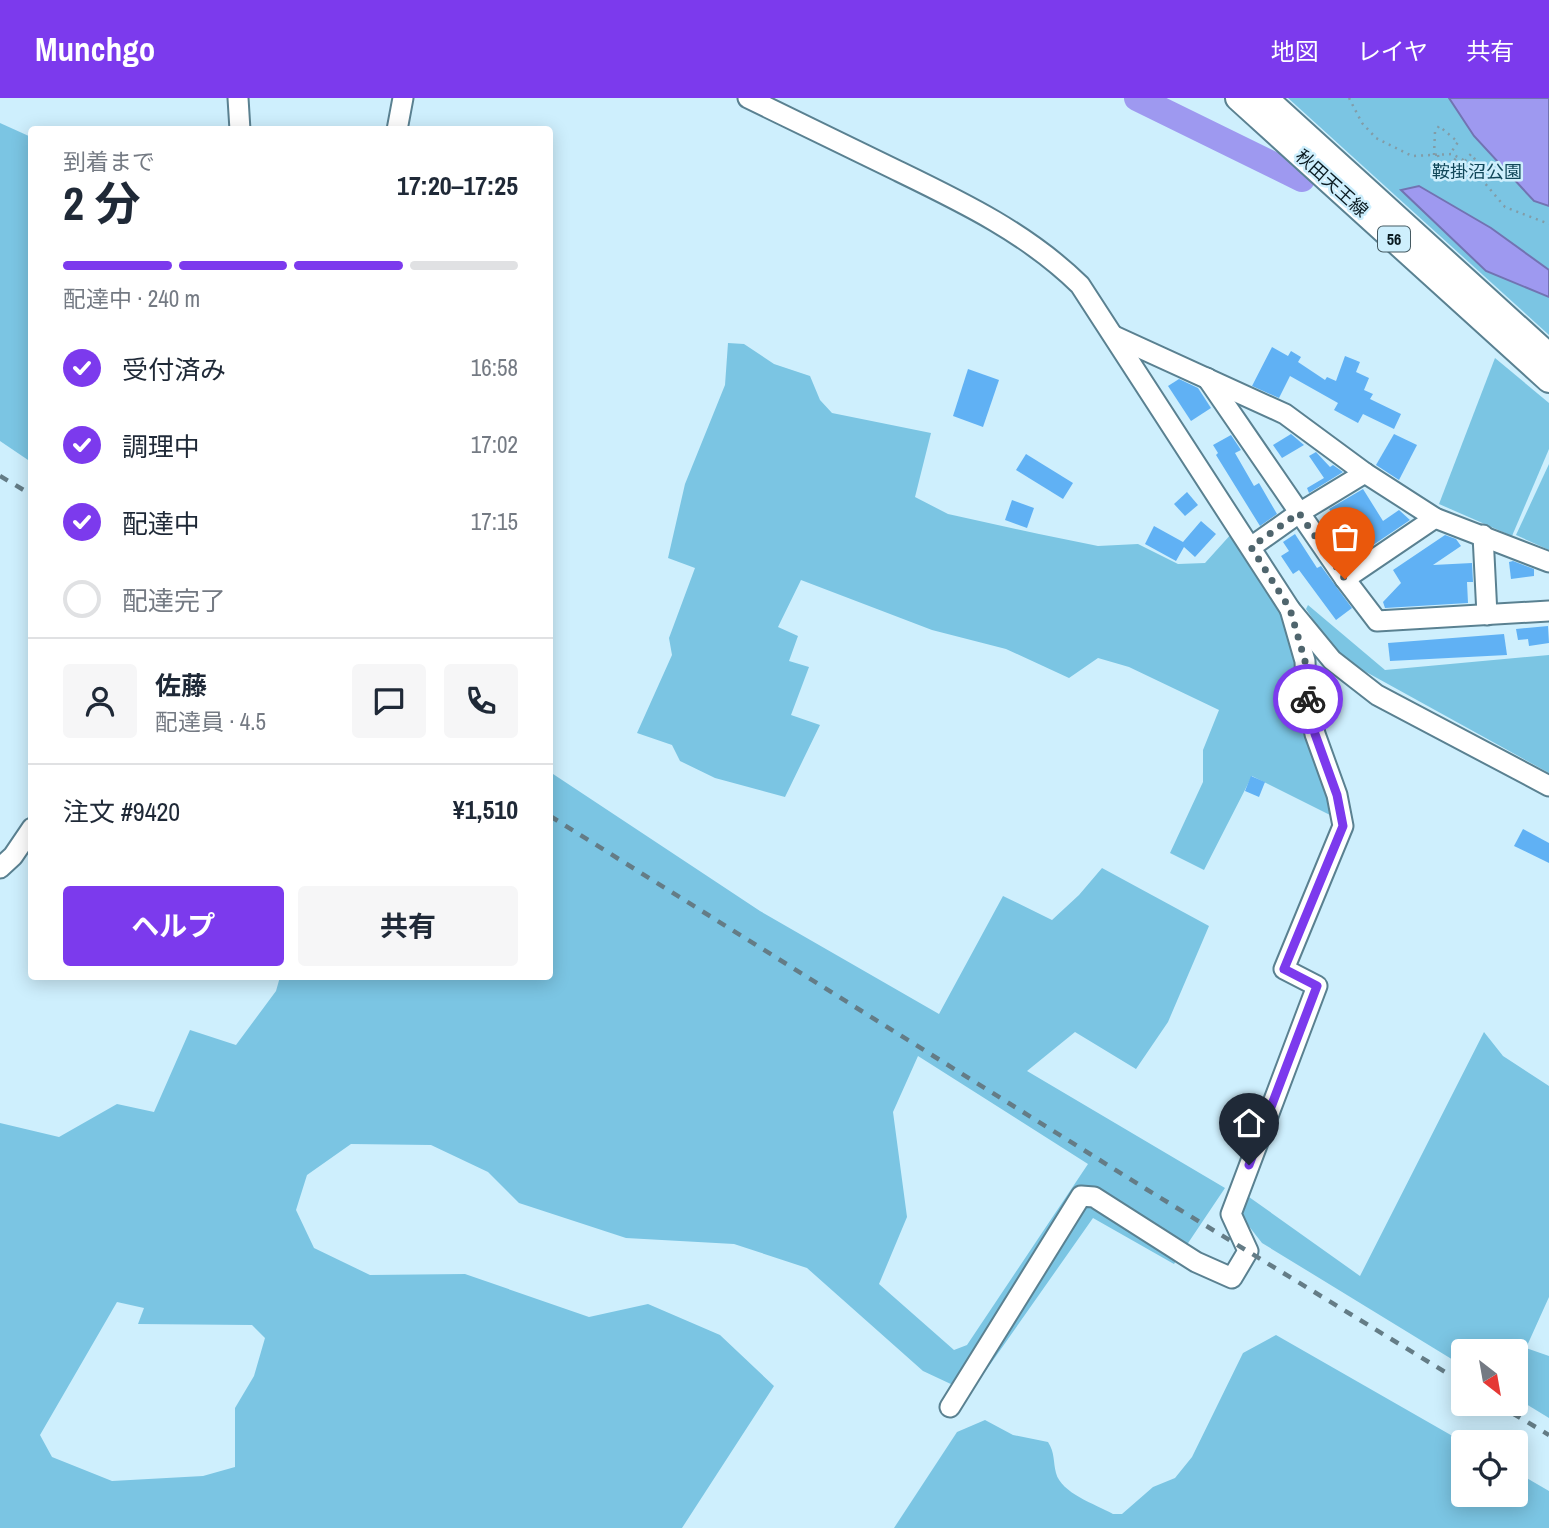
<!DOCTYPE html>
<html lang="ja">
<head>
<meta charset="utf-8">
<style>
	:root { --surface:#fff; --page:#f6f6f7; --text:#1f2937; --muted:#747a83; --line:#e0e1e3; --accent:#7c3aed }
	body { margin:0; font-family:"Archivo Narrow","Noto Sans JP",sans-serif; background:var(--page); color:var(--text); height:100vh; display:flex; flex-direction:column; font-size:26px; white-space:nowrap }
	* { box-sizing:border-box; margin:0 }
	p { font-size:23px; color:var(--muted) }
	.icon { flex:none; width:38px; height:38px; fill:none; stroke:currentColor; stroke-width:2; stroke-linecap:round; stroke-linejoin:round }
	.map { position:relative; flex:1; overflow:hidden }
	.panel { position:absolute; left:28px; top:28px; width:525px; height:854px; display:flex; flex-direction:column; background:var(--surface); border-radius:7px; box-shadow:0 4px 18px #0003 }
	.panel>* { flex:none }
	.needle { width:46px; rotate:149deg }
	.fabs { position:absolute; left:1451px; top:1241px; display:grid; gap:14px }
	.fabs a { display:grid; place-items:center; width:77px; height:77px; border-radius:7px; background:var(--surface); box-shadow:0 4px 18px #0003; font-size:35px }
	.pin { position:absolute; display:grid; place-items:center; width:60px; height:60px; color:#fff; margin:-72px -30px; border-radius:50% 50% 50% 0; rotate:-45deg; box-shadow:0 0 7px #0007 }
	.pin .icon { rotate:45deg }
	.courier { position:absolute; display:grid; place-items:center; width:70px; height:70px; margin:-35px; border:5px solid #7c3aed; border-radius:50%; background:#fff; color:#222; box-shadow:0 2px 9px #0007 }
	.head em { font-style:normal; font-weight:700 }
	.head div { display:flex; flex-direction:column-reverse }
	.head { display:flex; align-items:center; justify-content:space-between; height:119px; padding:0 35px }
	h1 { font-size:46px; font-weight:700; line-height:52px }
	.bar { display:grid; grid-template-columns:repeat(4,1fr); gap:10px 7px; align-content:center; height:84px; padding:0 35px }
	.bar i { height:9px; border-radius:5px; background:var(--line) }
	.bar .on { background:var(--accent) }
	.bar p { grid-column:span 4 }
	.line { display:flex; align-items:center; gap:18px; padding:0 35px; border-top:2px solid var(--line) }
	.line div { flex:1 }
	.round { display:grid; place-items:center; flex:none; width:74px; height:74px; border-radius:7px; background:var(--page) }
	ol { padding:0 35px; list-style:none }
	li { display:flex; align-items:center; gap:21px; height:77px }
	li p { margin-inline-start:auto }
	li .icon { padding:7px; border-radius:50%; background:var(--accent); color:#fff; stroke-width:4 }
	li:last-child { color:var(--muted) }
	li i { width:38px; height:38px; border:4px solid var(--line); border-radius:50% }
	.cta { display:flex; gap:14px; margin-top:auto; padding:14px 35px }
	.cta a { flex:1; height:80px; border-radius:7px; background:var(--accent); color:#fff; font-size:28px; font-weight:700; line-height:80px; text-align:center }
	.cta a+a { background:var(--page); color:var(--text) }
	header { display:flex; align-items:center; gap:42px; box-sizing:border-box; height:98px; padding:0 35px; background:var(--accent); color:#fff }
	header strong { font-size:33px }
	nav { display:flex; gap:38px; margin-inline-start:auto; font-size:24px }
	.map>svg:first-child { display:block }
	.green { fill:#7bc5e3; fill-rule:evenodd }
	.water { fill:#9e99f0; stroke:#7273b2; stroke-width:2 }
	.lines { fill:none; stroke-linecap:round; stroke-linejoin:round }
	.river { stroke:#9e99f0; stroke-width:26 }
	.building { fill:#60b1f4 }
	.minor-casing { stroke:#5a8191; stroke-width:23 }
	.major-casing { stroke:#5a8191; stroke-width:28 }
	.path { stroke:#829ca7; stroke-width:2.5; stroke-dasharray:2 5; stroke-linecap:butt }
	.minor { stroke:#fff; stroke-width:19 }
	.major { stroke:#fff; stroke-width:24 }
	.rail { stroke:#647c86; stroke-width:4.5; stroke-dasharray:9 9; stroke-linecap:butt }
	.done { stroke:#4f656d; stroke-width:7; stroke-dasharray:0 12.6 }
	.route { stroke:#7c3aed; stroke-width:9 }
	.labels { text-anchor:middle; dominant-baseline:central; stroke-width:5; stroke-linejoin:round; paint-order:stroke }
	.shield { fill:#ceeffd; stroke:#455a62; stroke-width:2 }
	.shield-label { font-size:16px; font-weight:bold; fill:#0a1a20 }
	.park-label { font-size:18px; fill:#114759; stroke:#ceeffd }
	.street-label { font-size:18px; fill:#0a1a20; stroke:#ceeffd }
</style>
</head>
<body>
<header>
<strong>Munchgo</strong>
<nav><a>地図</a><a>レイヤ</a><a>共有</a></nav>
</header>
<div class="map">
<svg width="1549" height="1430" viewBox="0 0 1549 1430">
	<rect width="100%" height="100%" fill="#ceeffd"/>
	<g class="green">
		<path d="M1288,0h261v237z"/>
		<path d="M0,25l31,14v325l-31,-21z"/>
		<path d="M728,245l16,1 30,20 36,12 10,24 12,13 99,20 -16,64 33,17 91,20 59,12 40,-2 40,20 27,-1 28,-31 50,78 53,208 -84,-42 -48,94 -34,-17 33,-71v-32l16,-40 -90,-43 -31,-9 -29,20 -63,-29 -74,-19 -131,-50 -23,47 20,9 -9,25 20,6 -18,48 29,10 -35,72 -70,-19 -35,-17 -8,-16 -35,-12 35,-78 -3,-17 26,-70 -27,-10 17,-74 40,-99z"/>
		<path d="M1495,260l54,45v46l-37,87 -73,-32z"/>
		<path d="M1549,366v86l-33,-15z"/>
		<path d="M1308,507l77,65 164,-15v118l-201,-111 -21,-22 -21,-31z"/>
		<path d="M550,674l210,139 179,103 64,-118 49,24 27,-25 23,-27 107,58 -41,96 -32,47 -61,-37 -48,39 198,117 -51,76 -81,-46 -123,175 -47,-22 -116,-103 -73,-24 -108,-6 -107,-35 -31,-31 -57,-27 -80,-1 -44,31 -11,35 18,38 56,27 95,-1 124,43 59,-13 72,31 54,51 -92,142h-682v-405l59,14 58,-33 37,8 36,-82 46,15 40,-54 4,-14 270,-1zM918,958l170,108 -121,181 -13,5 -75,-66 28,-67 -14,-105zM117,1204l27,6 -6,16 114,1 13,13 -11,38 -19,32v59l-32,9 -91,5 -60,-24 -12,-22z"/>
		<path d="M1484,934l19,24 46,30v211l-23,51 23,8v62l-33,-20v-47h-53v15l-201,-123 -21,-27 8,-19 111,79z"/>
		<path d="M1276,1237l187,107v52h53v-22l33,19v37h-655l63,-96 28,-12 28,15 35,7c7,11 5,19 8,31 5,20 39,31 57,41h9l31,-27 22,-9 17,-21 51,-104z"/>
	</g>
	<g class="water">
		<path d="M1449,0h100v108l-15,-5 -60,-65z"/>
		<path d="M1419,88l72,42 58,42v27l-63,-26 -85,-81z"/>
	</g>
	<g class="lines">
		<path class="river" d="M1137,0l165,81"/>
	</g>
	<g class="building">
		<path d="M1272,249l16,9 3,-5 10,6 -3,5 27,18 2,-3 9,4 9,-25 15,6 -4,10 13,6 -5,12 9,4 -3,5 31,15 -7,15 -31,-15 -5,9 -24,-13 4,-7 -48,-27 -11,22 -27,-12z"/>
		<path d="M968,271l31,11 -16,47 -30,-11z"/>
		<path d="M1179,281l19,9 13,20 -20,13 -23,-35z"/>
		<path d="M1291,336l13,11 -22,13 -9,-13z"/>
		<path d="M1394,336l23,11 -18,35 -23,-15z"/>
		<path d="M1231,337l10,15 -6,3 19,33 5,-3 18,31 -17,12 -44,-71 2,-2 -5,-8z"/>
		<path d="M1316,354l14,15 3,-2 10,7 -34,21 -2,-5 17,-10 -15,-22z"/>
		<path d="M1026,356l47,29 -10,16 -47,-29z"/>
		<path d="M1363,391l20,32 16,-11 11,10 -62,42 -25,-40 11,-6 -5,-7z"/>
		<path d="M1187,394l11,13 -13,11 -11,-12z"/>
		<path d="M1012,402l22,8 -7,20 -22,-8z"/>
		<path d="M1201,423l15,13 -21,23 -11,-10 -8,14 -31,-17 9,-18 29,16z"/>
		<path d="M1295,436l22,34 4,-2 31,42 -16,12 -37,-50 -6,4 -12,-18 8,-5 -6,-9z"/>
		<path d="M1445,437l11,4 5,7 -28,19 39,-2 1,19h-6l1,21 -83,5 -2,-6 18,-19 -8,-13z"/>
		<path d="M1513,463l21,8v7l-23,3 -2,-17z"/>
		<path d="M1548,528l1,17 -20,3 -1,-7 -10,1 -2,-11z"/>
		<path d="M1504,536l3,21 -117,6 -2,-18z"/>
		<path d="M1251,678l14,6 -6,15 -14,-6z"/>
		<path d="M1523,731l26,14v20l-35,-17z"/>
	</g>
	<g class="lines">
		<g class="minor-casing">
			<g id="minor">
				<path d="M238,0l2,32"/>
				<path d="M748,0c49,24 99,48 148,72 66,32 131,63 184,115l210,324 42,51 45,35 172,91"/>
				<path d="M397,32l6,-32"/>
				<path d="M1114,238l171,78 80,59 70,45 114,44"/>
				<path d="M1207,280l138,201 32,42 172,-10"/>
				<path d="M1483,437l4,80"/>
				<path d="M1251,449l48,-34 66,-40"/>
				<path d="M1345,481l90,-61"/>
				<path d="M0,770l13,-12 19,-28"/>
				<path d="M950,1309l131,-211 13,1 102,65 36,16 16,-27 -17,-37 86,-228 -33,-17 59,-143 -6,-31 -22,-61 -9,-46 -1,-27 -15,-52"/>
			</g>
		</g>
		<g class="major-casing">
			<g id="major">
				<path d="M1238,0l311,282"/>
				<path d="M1265,0l284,258"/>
			</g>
		</g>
		<g class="path">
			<path d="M1349,0l13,25 14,15 36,18 40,-2 15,8 38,45 44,17"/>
			<path d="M1434,57l1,-23 4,-6 19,16 -8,12"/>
			<path d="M1438,57l3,21 16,-19"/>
			<path d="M1465,63l6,-7 6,8 -2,8"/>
		</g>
		<use href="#minor" class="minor"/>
		<use href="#major" class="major"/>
		<g class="rail">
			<path d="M0,378l32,19"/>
			<path d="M550,718l596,373 317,194"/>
			<path d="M1497,1306l52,31"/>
		</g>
	</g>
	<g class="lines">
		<path class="done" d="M1308,601l-3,-38 -15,-52 -39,-62 48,-34 46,66"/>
		<path class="route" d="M1249,1067l68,-179 -33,-17 59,-143 -6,-31 -22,-61 -7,-35"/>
	</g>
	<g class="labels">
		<rect class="shield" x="1378" y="128.5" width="32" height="25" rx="5"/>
		<g class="shield-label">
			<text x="1394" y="141">56</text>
		</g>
		<g class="park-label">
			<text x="1477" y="73">鞍掛沼公園</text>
		</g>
		<g class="street-label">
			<text transform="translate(1332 85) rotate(42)">秋田天王線</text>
		</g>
	</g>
</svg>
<div class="fabs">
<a><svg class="needle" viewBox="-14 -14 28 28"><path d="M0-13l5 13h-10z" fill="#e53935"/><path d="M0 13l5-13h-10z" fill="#747a83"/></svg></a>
<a><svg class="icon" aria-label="locate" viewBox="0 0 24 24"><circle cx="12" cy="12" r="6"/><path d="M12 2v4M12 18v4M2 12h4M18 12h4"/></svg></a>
</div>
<div class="pin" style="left:1345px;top:481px;background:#ea580c"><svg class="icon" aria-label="bag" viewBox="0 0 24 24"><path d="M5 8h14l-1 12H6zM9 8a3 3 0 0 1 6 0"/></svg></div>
<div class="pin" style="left:1249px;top:1067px;background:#1f2937"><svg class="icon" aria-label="home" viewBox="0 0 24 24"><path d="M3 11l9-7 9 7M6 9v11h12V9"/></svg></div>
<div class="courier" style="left:1308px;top:601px"><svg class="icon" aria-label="bike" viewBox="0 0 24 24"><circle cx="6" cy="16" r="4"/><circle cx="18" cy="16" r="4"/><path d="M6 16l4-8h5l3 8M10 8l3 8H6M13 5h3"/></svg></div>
<section class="panel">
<div class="head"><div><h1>2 分</h1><p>到着まで</p></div><em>17:20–17:25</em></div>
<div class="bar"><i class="on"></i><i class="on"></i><i class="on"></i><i></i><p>配達中 · 240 m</p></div>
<ol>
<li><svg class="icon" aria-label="check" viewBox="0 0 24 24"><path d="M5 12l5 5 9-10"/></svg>受付済み<p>16:58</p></li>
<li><svg class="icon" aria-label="check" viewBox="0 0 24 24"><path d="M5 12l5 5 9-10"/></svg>調理中<p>17:02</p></li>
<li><svg class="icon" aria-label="check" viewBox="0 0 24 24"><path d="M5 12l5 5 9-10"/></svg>配達中<p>17:15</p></li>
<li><i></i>配達完了</li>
</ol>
<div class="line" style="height:126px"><a class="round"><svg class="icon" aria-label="person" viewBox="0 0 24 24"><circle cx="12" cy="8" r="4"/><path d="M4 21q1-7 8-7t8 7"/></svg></a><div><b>佐藤</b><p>配達員 · 4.5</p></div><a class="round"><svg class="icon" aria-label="chat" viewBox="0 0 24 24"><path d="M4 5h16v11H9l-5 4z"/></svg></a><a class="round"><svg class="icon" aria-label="phone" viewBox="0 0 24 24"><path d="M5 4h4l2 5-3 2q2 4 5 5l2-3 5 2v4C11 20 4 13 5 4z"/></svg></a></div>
<div class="line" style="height:91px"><div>注文 #9420</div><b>¥1,510</b></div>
<div class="cta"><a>ヘルプ</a><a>共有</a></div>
</section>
</div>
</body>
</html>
